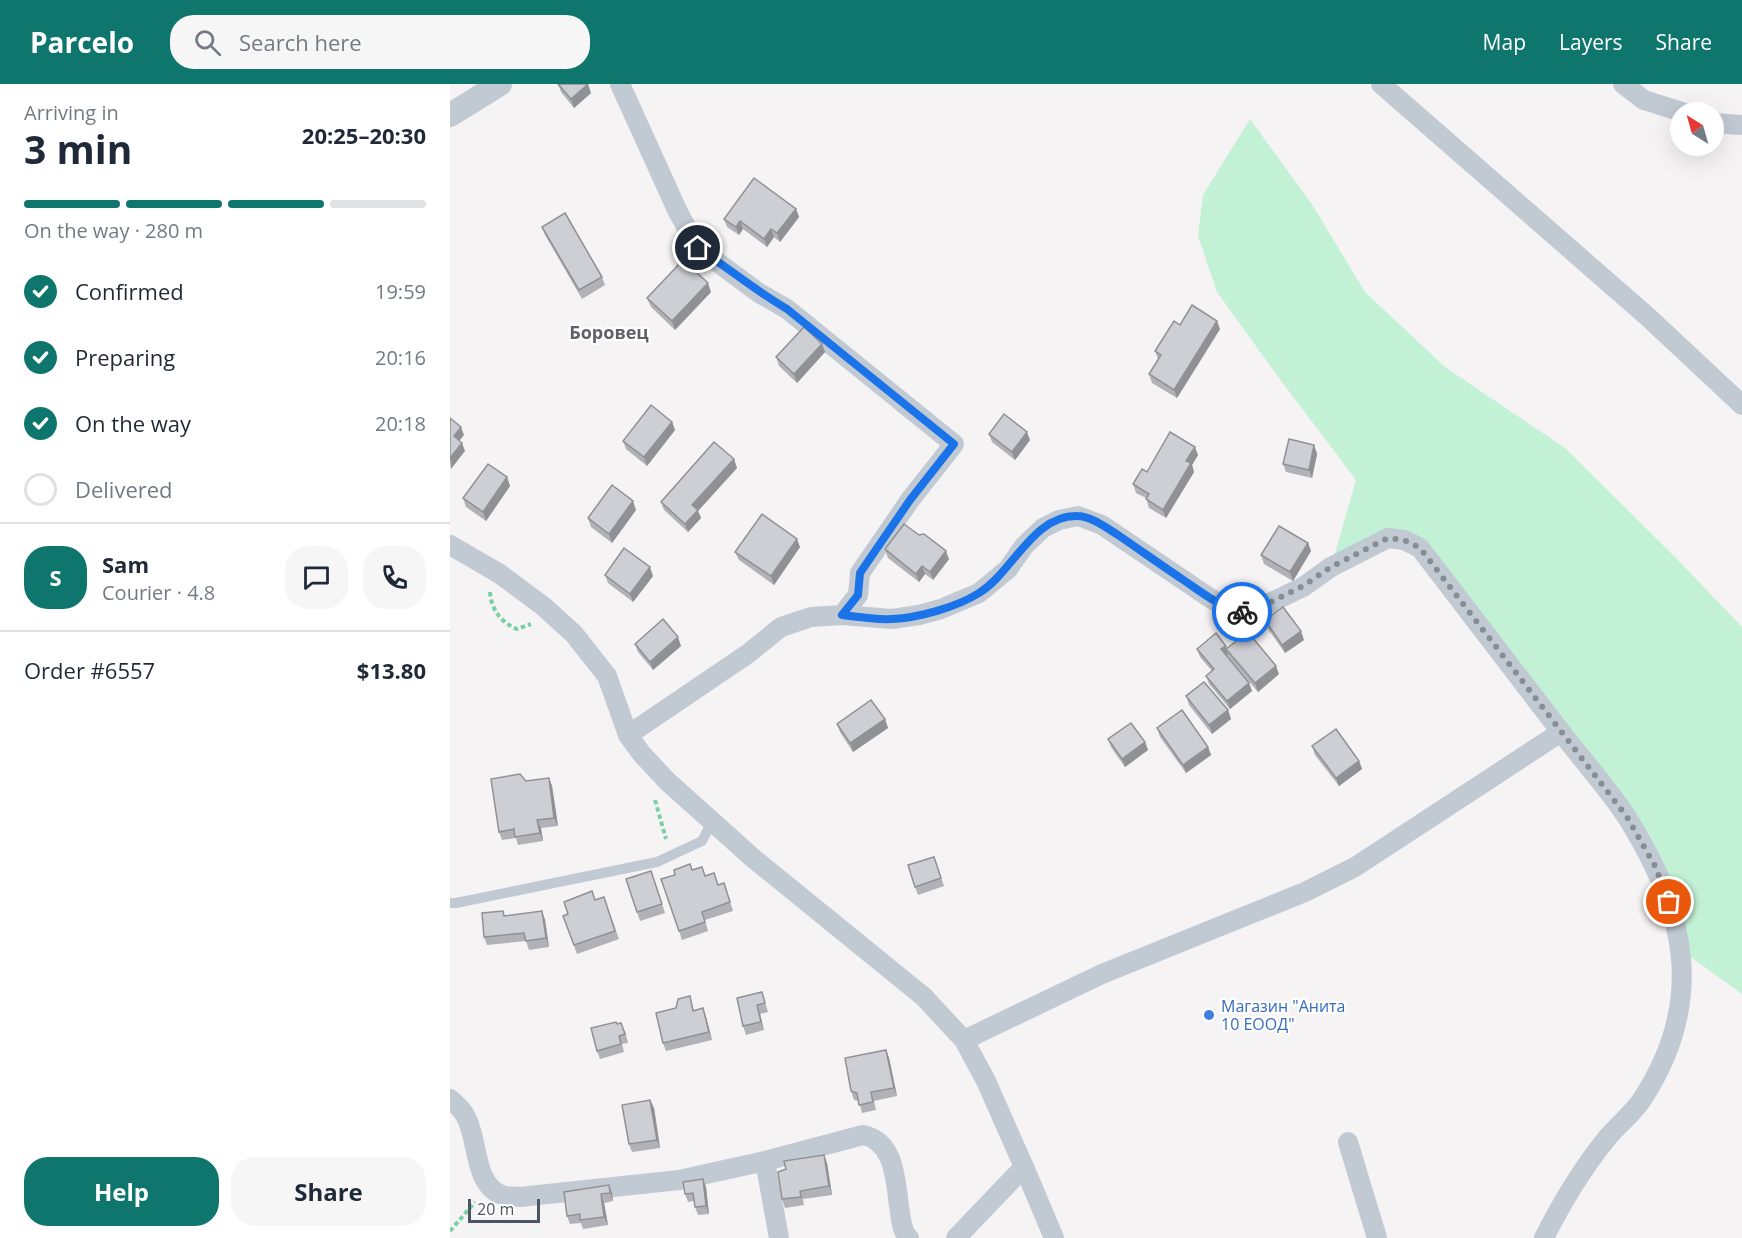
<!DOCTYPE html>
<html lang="en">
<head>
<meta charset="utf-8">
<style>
	:root { --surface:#fff; --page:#f6f6f7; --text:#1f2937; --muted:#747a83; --line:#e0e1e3; --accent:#0f766e }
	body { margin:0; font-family:"Open Sans",sans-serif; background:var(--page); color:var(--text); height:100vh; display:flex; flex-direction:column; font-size:22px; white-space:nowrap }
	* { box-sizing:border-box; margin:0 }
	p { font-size:20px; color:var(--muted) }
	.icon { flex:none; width:33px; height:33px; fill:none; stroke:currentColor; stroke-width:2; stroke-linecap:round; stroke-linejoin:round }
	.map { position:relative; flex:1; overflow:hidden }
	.sheet { display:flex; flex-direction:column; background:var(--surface); width:450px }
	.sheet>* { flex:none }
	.needle { width:39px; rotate:323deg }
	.buttons { position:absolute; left:1220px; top:18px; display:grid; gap:12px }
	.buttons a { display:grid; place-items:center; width:54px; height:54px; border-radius:50%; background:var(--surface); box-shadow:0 6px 24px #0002; font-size:30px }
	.scale { position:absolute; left:18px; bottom:15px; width:72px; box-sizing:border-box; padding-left:6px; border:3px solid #4a5661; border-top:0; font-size:16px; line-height:21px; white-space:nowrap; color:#4a5661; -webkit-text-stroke:4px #fff; paint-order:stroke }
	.pin { position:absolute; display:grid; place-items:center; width:51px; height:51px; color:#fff; margin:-26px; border:3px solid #fff; border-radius:50%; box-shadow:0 2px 6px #0007 }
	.courier { position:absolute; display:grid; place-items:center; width:60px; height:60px; margin:-30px; border:4px solid #1a73e8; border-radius:50%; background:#fff; color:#222; box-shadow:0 2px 8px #0007 }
	.head em { font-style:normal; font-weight:700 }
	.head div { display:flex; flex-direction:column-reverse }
	.head { display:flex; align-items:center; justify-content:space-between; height:102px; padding:0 24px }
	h1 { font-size:39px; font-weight:700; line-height:45px }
	.bar { display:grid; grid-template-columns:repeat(4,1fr); gap:9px 6px; align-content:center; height:72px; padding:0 24px }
	.bar i { height:8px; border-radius:4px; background:var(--line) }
	.bar .current { background:var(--accent) }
	.bar p { grid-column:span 4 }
	.line { display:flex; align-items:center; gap:15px; padding:0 24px; border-top:2px solid var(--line) }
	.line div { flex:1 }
	.round { display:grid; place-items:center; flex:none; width:63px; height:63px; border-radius:24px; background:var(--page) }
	ol { padding:0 24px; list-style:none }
	li { display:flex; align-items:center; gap:18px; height:66px }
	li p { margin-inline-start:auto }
	li .icon { padding:6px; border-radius:50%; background:var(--accent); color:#fff; stroke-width:4 }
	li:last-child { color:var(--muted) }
	li i { width:33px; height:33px; border:3px solid var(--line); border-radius:50% }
	.primary-button { display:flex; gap:12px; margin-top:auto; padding:12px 24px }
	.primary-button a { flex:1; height:69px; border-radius:24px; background:var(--accent); color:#fff; font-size:24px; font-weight:700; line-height:69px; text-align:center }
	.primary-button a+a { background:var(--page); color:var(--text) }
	header { display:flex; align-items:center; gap:36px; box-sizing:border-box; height:84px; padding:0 30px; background:var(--accent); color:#fff }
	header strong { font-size:28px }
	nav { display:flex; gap:33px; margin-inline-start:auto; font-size:21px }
	.search { width:420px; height:54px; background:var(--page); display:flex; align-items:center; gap:15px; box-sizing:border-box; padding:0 21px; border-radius:24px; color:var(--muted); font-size:22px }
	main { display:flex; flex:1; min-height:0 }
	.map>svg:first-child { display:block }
	.green { fill:#c3f1d5 }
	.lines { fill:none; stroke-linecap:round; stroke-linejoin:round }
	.path { stroke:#7ad0a6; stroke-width:4; stroke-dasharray:4.5 3; stroke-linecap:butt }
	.service { stroke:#c1cad2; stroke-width:10 }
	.minor { stroke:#c1cad2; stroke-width:20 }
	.tertiary { stroke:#c1cad2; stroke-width:24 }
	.wall { fill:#b0b2b7 }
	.shaded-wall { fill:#909195 }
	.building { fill:#cdcfd5; stroke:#909195; stroke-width:1.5 }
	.done { stroke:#868d94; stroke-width:6; stroke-dasharray:0 10.8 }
	.route { stroke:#1a73e8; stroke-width:8 }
	.shop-dot { fill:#3f7fe0; stroke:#fff; stroke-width:2 }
	.labels { text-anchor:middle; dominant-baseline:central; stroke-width:4.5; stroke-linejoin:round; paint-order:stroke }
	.shop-label { font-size:16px; fill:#366cbe; stroke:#fff; text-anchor:start }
	.neighbourhood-label { font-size:18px; font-weight:bold; fill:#5f6368; stroke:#fff }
</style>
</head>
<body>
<header>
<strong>Parcelo</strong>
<div class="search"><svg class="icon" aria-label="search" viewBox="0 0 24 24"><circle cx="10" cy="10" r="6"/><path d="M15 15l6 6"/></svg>Search here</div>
<nav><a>Map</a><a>Layers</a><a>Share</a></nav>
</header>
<main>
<section class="sheet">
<div class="head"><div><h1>3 min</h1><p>Arriving in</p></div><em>20:25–20:30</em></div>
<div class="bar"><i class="current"></i><i class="current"></i><i class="current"></i><i></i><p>On the way · 280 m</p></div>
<ol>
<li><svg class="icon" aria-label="check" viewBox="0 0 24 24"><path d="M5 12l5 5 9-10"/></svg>Confirmed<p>19:59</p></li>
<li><svg class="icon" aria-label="check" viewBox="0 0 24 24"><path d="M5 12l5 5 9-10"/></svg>Preparing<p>20:16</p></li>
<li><svg class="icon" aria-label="check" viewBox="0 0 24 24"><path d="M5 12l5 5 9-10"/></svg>On the way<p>20:18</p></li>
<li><i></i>Delivered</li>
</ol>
<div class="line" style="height:108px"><b class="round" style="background:var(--accent);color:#fff">S</b><div><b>Sam</b><p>Courier · 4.8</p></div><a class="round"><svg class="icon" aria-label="chat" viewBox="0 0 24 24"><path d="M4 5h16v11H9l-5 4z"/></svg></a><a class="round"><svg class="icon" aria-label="phone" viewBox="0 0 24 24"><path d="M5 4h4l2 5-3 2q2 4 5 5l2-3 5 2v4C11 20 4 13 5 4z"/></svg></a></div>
<div class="line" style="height:78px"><div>Order #6557</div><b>$13.80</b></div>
<div class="primary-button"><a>Help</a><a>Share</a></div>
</section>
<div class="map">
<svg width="1292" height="1154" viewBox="0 0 1292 1154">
	<rect width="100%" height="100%" fill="#f5f3f3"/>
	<path class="green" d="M800,35l63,87 52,86 80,75 120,81 110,109 67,70v367l-61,-44 -26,-84 -251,-326 -73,27 25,-87 -80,-106 -59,-82 -19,-56 5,-41z"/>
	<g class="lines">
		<g class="path">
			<path d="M40,508c1,18 12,31 27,37l14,-5"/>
			<path d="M205,716l11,39"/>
			<path d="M0,1147l25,-29"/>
		</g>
		<path class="service" d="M0,819h6l201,-41 45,-21 10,-19"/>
		<g class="minor">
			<path d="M170,0l58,128 20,36 61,45 28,16 167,135 -44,56 -50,73 -2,22 -16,20"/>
			<path d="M931,0l267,233 94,88"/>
			<path d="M1173,0l21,16 38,12"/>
			<path d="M1263,39l29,2"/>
			<path d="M0,461l50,29 43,32 31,28 33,42 21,59 13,18 26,28 87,78 170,138 24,26 16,17 22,41 38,86 -68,71"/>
			<path d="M178,651l121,-82 32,-26 30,-10 31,-2 50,4 27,-4 22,-6 38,-16 29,-24 16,-23 19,-18 16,-8 19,-4 24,9 108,73 20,11 19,4 54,-26 28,-20 57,-29 16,2 16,8 141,184"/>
			<path d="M514,956l138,-66 203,-82 50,-25 206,-135c22,29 48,57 67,87 59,94 78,184 13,282 -9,13 -23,24 -34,37 -25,31 -45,64 -63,100"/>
			<path d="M0,1015c6,5 13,11 16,18 13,24 7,67 36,78 5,2 12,1 18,2l159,-17 86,-19"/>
			<path d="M898,1058l29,96"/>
			<path d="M574,1083l30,71"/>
			<path d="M329,1154l-14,-77 98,-26c34,7 32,49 37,77 1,9 2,20 9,26"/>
		</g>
		<path class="tertiary" d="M0,31l50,-31"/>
	</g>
	<g class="wall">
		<path d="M108,0l33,9 -17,15 -13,-16z"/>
		<path d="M346,125l3,8 -19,25 -6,-5 -7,10 -24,-18 -4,6 -12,-8 -3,-8z"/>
		<path d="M92,143l60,50 3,8 -23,14 -37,-64z"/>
		<path d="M261,208l-36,38 -24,-23 -4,-9z"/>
		<path d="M730,241l40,4 -43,69 -25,-15 -3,-9 9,-15 -3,-8z"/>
		<path d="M372,260l3,8 -28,31 -18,-17 -3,-9z"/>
		<path d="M222,338l3,8 -28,36 -21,-17 -3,-8z"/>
		<path d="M539,350l41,6 -15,20 -23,-18z"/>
		<path d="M864,361l3,9 -5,24 -26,-6 -3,-8z"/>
		<path d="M748,371l-6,10 2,7 -28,46 -17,-10 -3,-10 -10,-5 -3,-9 14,-12z"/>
		<path d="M284,375l3,9 -39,43 3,7 -13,14 -24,-22 -3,-8z"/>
		<path d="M57,393l3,9 -24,35 -20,-14 -3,-9z"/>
		<path d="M186,426l-24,33 -21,-16 -3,-9z"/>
		<path d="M469,451l30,24 -16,21 -8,-6 -6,8 -31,-24 -3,-9z"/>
		<path d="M858,459l3,8 -18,30 -29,-17 -3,-9z"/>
		<path d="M350,463l-26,38 -35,-25 -4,-8z"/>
		<path d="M155,491l48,1 -20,26 -25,-19z"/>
		<path d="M815,536l39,20 -19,13 -17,-24z"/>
		<path d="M185,560l46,2 -28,24 -15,-18z"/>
		<path d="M776,562l1,3 52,25 -21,18 -29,-34 -1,-3 -1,1 22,27 3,8 -22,18 -21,-25 -3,-8 6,-5 -12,-14 -3,-8z"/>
		<path d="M736,612l42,14 3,9 -19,15 -23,-29z"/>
		<path d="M435,635l3,9 -35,24 -13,-20 -3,-8z"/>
		<path d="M707,644l51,19 3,8 -25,18 -26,-36z"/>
		<path d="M658,655l37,3 3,8 -23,17 -14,-20z"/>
		<path d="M862,662l47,15 3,8 -23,17 -24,-31z"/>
		<path d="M99,694l3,8 6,40 -17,2 2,13 -25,4 -2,-7 -14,2 -3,-8 27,-51z"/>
		<path d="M484,773l10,29 -26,9 -3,-8z"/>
		<path d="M201,787l14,42 -25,8 -14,-42z"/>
		<path d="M255,792l13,9 6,-2 9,28 -28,9 3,11 -26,9 -3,-9z"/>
		<path d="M154,813l15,42 -42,15 -14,-38 32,-16z"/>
		<path d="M92,827l3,9 4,27 -20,3 -3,-9 -39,4 -3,-8 21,-21z"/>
		<path d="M312,908l6,20 -8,2 4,16 -18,5 -3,-9z"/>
		<path d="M240,912l4,15 12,6 6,23 -46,11 -3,-8 13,-35z"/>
		<path d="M167,940l8,7 3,12 -6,1 2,8 -24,7 -3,-8z"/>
		<path d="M436,966l3,8 8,38 -23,5 2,9 -14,3 -3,-12 -5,-1 -3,-9z"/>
		<path d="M200,1016l4,8 6,40 -28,4 -3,-8z"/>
		<path d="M374,1071l3,8 5,32 -29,4 1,6 -19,3 -3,-9z"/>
		<path d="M253,1095l3,8 3,27 -11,1 -3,-8 -1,-6 -6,1 -3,-8z"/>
		<path d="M114,1108l48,1 1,8 -9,2 4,22 -25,4 -2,-6 -11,1 -3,-8z"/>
	</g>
	<g class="shaded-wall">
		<path d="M138,0l3,9 -17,15 -3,-9z"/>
		<path d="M346,125l3,8 -19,25 -3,-9z"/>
		<path d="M290,137l3,8 -4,6 -3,-8z"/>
		<path d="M321,145l3,8 -7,10 -3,-8z"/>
		<path d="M258,199l3,9 -36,38 -3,-9z"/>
		<path d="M767,237l3,8 -43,69 -3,-8z"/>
		<path d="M372,260l3,8 -28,31 -3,-9z"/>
		<path d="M222,338l3,8 -28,36 -3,-9z"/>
		<path d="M11,343l3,8 -7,9 -3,-8z"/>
		<path d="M577,348l3,8 -15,20 -3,-8z"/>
		<path d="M12,359l3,8 -14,18 -1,-11z"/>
		<path d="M864,361l3,9 -5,24 -3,-8z"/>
		<path d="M745,363l3,8 -6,10 2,7 -28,46 -3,-8 23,-49z"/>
		<path d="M284,375l3,9 -39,43 3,7 -13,14 -3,-8 7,-19z"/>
		<path d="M57,393l3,9 -24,35 -3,-9z"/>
		<path d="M183,417l3,9 -24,33 -3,-9z"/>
		<path d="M347,455l3,8 -26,38 -3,-9z"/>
		<path d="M858,459l3,8 -18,30 -3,-9z"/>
		<path d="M496,467l3,8 -16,21 -3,-8z"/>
		<path d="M472,482l3,8 -6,8 -3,-8z"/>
		<path d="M200,483l3,9 -20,26 -3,-8z"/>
		<path d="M851,547l3,9 -19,13 -3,-8z"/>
		<path d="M228,553l3,9 -28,24 -3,-8z"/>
		<path d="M776,562l2,9 -3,3 -4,-9z"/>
		<path d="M826,582l3,8 -21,18 -3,-9z"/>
		<path d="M799,599l3,8 -22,18 -3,-8z"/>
		<path d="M778,626l3,9 -19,15 -3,-9z"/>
		<path d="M435,635l3,9 -35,24 -3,-9z"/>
		<path d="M695,658l3,8 -23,17 -3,-8z"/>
		<path d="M758,663l3,8 -25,18 -3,-8z"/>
		<path d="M909,677l3,8 -23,17 -3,-8z"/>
		<path d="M99,694l3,8 6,40 -4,-8z"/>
		<path d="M87,736l4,8 2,13 -3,-8z"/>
		<path d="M92,827l3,9 4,27 -3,-9z"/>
		<path d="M307,921l3,9 4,16 -3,-8z"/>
		<path d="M253,924l3,9 6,23 -3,-8z"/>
		<path d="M436,966l3,8 8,38 -3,-8z"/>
		<path d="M200,1016l4,8 6,40 -3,-8z"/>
		<path d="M374,1071l3,8 5,32 -3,-9z"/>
		<path d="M253,1095l3,8 3,27 -3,-8z"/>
		<path d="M159,1101l3,8 1,8 -3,-8z"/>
		<path d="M151,1110l3,9 4,22 -4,-8z"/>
	</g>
	<g class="building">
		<path d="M108,0h30l-17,15z"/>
		<path d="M304,94l42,31 -19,24 -6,-4 -7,10 -24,-18 -4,6 -12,-8z"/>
		<path d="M115,129l37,64 -23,13 -37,-63z"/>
		<path d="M233,176l25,23 -36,38 -25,-23z"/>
		<path d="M742,221l25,16 -43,69 -25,-16 12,-19 -6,-4 19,-30 6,4z"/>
		<path d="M354,243l18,17 -28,30 -18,-17z"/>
		<path d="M201,321l21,17 -28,35 -21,-16z"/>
		<path d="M554,330l23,18 -15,20 -23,-18z"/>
		<path d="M0,334l11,9 -7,9 8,7 -12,15z"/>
		<path d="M720,348l25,15 -9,14 5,2 -28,47 -17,-11 3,-5 -16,-10 9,-15 5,3z"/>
		<path d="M839,355l25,6 -5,25 -26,-6z"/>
		<path d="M264,358l20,17 -42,46 6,5 -13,14 -24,-22z"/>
		<path d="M38,380l19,13 -24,35 -20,-14z"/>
		<path d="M162,401l21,16 -24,33 -21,-16z"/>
		<path d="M312,430l35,25 -26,37 -36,-24z"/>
		<path d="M454,440l15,11 5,-1 22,17 -16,21 -8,-6 -6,8 -31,-25z"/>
		<path d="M829,442l29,17 -18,29 -29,-17z"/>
		<path d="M174,464l26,19 -20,27 -25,-19z"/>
		<path d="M833,523l18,24 -19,14 -17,-25z"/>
		<path d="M213,535l15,18 -28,25 -15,-18z"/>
		<path d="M798,548l28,34 -21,17 -29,-34z"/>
		<path d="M766,549l10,13 -5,3 28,34 -22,18 -21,-25 8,-7 -17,-20z"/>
		<path d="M754,598l24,28 -19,15 -23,-29z"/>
		<path d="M421,616l14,19 -35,24 -13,-19z"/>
		<path d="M732,626l26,37 -25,18 -26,-37z"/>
		<path d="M681,639l14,19 -23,17 -14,-20z"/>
		<path d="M886,645l23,32 -23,17 -24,-32z"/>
		<path d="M70,690l6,7 23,-3 5,40 -17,2 3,13 -25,4 -1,-8 -15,3 -8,-53z"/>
		<path d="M484,773l7,21 -26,9 -7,-22z"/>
		<path d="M240,780l2,6 10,-3 3,9 9,-3 4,12 6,-2 6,19 -28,10 3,10 -26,9 -18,-52 14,-4 -1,-5z"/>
		<path d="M201,787l11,33 -25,8 -11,-33z"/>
		<path d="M142,807l3,9 9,-3 11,34 -41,14 -11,-29 5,-2 -4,-12z"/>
		<path d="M53,827l1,5 38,-5 4,27 -20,3 -2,-8 -40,4 -2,-24z"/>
		<path d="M312,908l3,11 -8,2 4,17 -18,4 -6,-28z"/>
		<path d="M240,912l3,15 10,-3 6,24 -46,11 -7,-30 20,-5 2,-9z"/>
		<path d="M166,938l1,2 4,-1 4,11 -6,2 2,8 -24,7 -6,-23z"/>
		<path d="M436,966l8,38 -23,4 2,10 -14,3 -2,-12 -6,-2 -6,-33z"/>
		<path d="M200,1016l7,40 -28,4 -7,-39z"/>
		<path d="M374,1071l5,31 -29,5 1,6 -19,2 -4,-27 8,-3 -2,-8z"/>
		<path d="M253,1095l3,27 -11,1 -2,-14 -8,1 -2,-12z"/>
		<path d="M159,1101l1,8 -9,1 3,23 -24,3v-6l-13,2 -3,-24z"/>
	</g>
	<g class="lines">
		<path class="done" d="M792,528l7,1 54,-27 28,-19 57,-29 16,2 16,8 207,269 28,49 14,36"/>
		<path class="route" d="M248,164c30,20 58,43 89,61l167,135 -44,56 -50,73 -2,22 -16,20c16,2 34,5 50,4 26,-1 65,-12 87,-26 34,-21 54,-78 98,-77 14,0 30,12 41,19 22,15 43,30 64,44 19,13 38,28 60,33"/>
	</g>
	<circle class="shop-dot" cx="759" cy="931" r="6"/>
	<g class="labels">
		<g class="shop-label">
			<text x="771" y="922">Магазин "Анита<tspan x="771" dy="18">10 ЕООД"</tspan></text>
		</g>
		<g class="neighbourhood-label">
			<text x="159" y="248">Боровец</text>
		</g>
	</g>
</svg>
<div class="buttons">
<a><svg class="needle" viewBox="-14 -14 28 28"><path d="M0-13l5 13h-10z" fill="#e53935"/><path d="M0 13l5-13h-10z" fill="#747a83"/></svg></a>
</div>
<div class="scale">20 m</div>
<div class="pin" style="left:1219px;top:818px;background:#ea580c"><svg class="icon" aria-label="bag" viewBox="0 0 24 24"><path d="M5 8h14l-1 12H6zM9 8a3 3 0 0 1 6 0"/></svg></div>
<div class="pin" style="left:248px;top:164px;background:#1f2937"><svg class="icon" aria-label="home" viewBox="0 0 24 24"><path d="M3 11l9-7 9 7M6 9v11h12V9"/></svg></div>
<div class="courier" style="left:792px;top:528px"><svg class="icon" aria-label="bike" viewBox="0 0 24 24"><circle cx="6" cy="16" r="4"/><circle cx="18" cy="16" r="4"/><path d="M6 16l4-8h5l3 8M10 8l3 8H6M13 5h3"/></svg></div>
</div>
</main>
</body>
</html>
